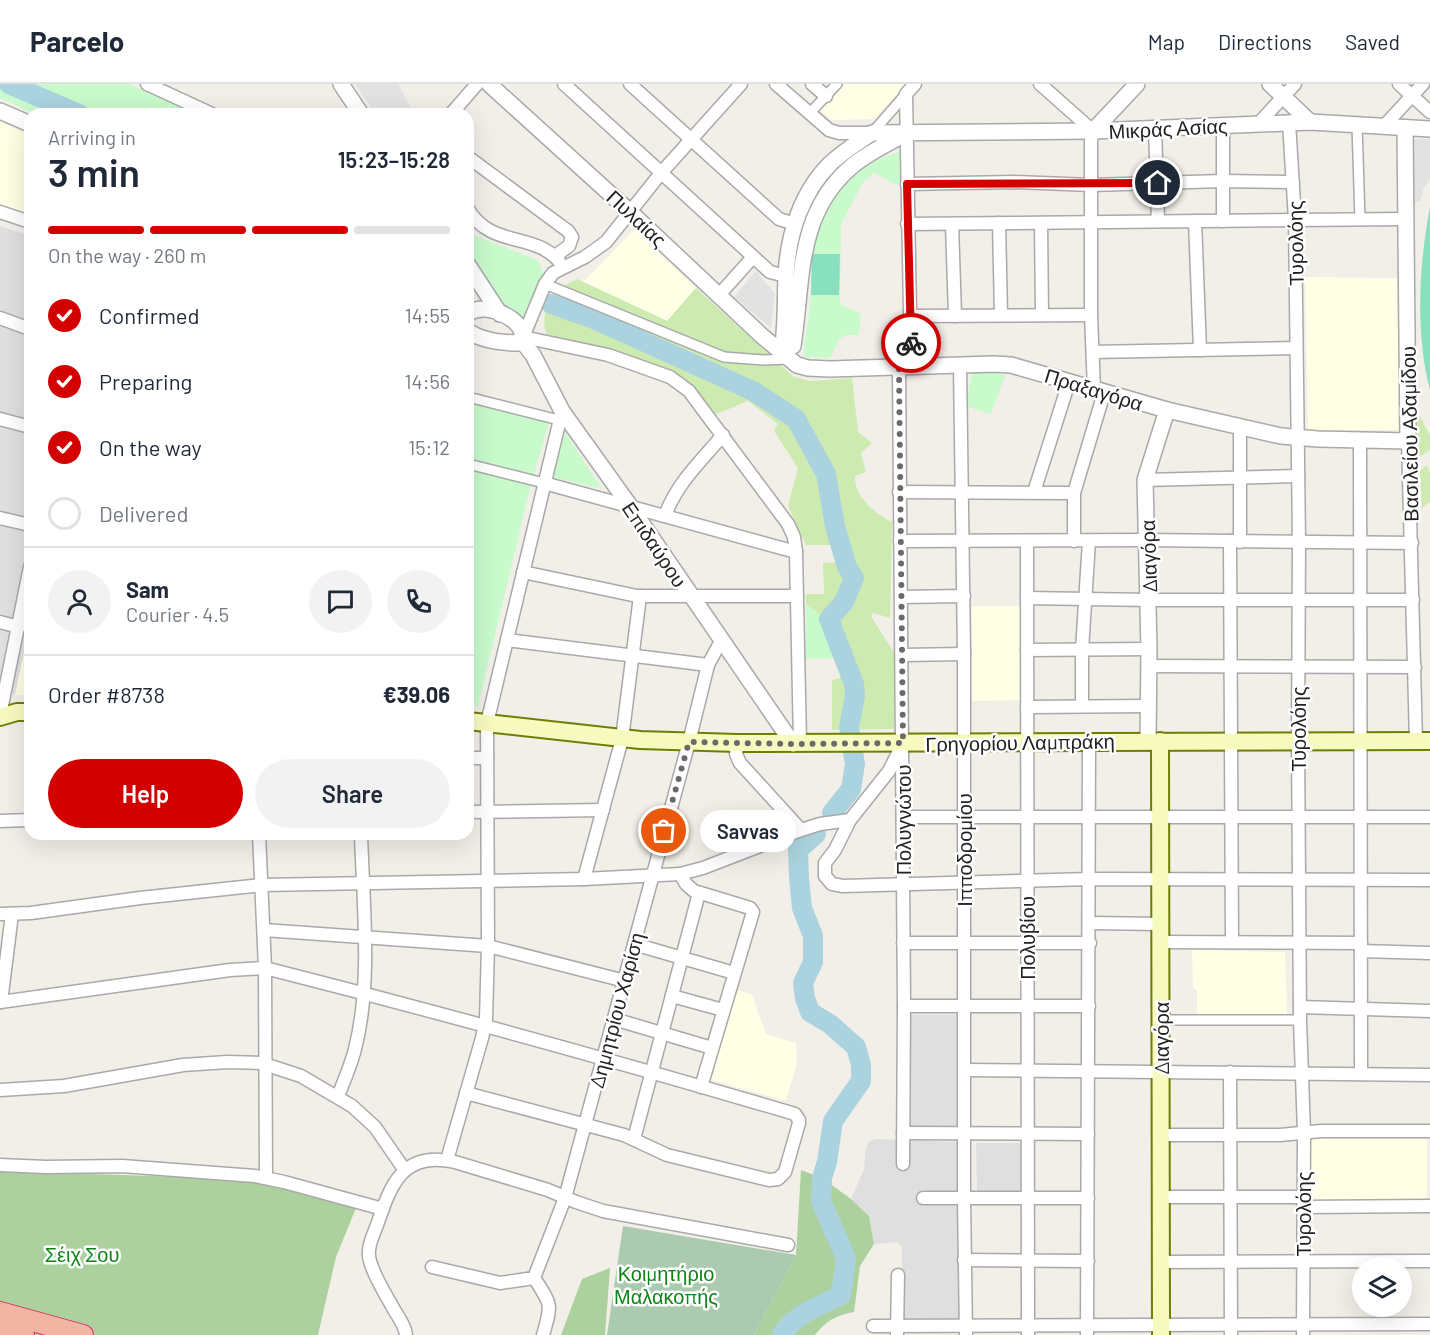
<!DOCTYPE html>
<html lang="en">
<head>
<meta charset="utf-8">
<style>
	:root { --surface:#fff; --page:#f2f2f3; --text:#1f2937; --muted:#747a83; --line:#e0e1e3; --accent:#d40000 }
	body { margin:0; font-family:Barlow,sans-serif; background:var(--page); color:var(--text); height:100vh; display:flex; flex-direction:column; font-size:22px; white-space:nowrap }
	* { box-sizing:border-box; margin:0 }
	p { font-size:20px; color:var(--muted) }
	.icon { flex:none; width:33px; height:33px; fill:none; stroke:currentColor; stroke-width:2; stroke-linecap:round; stroke-linejoin:round }
	.map { position:relative; flex:1; overflow:hidden }
	.sheet { position:absolute; left:24px; top:24px; width:450px; height:732px; display:flex; flex-direction:column; background:var(--surface); border-radius:18px; box-shadow:0 6px 24px #0002 }
	.sheet>* { flex:none }
	.controls { position:absolute; left:1352px; top:1173px; display:grid; gap:12px }
	.controls a { display:grid; place-items:center; width:60px; height:60px; border-radius:50%; background:var(--surface); box-shadow:0 6px 24px #0002; font-size:30px }
	.pin { position:absolute; display:grid; place-items:center; width:51px; height:51px; color:#fff; margin:-26px; border:3px solid #fff; border-radius:50%; box-shadow:0 2px 6px #0007 }
	.courier { position:absolute; display:grid; place-items:center; width:60px; height:60px; margin:-30px; border:4px solid #d40000; border-radius:50%; background:#fff; color:#222; box-shadow:0 2px 8px #0007 }
	.bubble { position:absolute; height:42px; border-radius:21px; background:var(--surface); box-shadow:0 6px 24px #0002; font-size:20px; font-weight:600; line-height:42px; text-align:center }
	.headline em { font-style:normal; font-weight:600 }
	.headline div { display:flex; flex-direction:column-reverse }
	.headline { display:flex; align-items:center; justify-content:space-between; height:102px; padding:0 24px }
	h1 { font-size:39px; font-weight:600; line-height:45px }
	.bar { display:grid; grid-template-columns:repeat(4,1fr); gap:9px 6px; align-content:center; height:72px; padding:0 24px }
	.bar i { height:8px; border-radius:4px; background:var(--line) }
	.bar .on { background:var(--accent) }
	.bar p { grid-column:span 4 }
	.line { display:flex; align-items:center; gap:15px; padding:0 24px; border-top:2px solid var(--line) }
	.line div { flex:1 }
	.round { display:grid; place-items:center; flex:none; width:63px; height:63px; border-radius:32px; background:var(--page) }
	ol { padding:0 24px; list-style:none }
	li { display:flex; align-items:center; gap:18px; height:66px }
	li p { margin-inline-start:auto }
	li .icon { padding:6px; border-radius:50%; background:var(--accent); color:#fff; stroke-width:4 }
	li:last-child { color:var(--muted) }
	li i { width:33px; height:33px; border:3px solid var(--line); border-radius:50% }
	.action { display:flex; gap:12px; margin-top:auto; padding:12px 24px }
	.action a { flex:1; height:69px; border-radius:36px; background:var(--accent); color:#fff; font-size:24px; font-weight:600; line-height:69px; text-align:center }
	.action a+a { background:var(--page); color:var(--text) }
	header { display:flex; align-items:center; gap:36px; box-sizing:border-box; height:84px; padding:0 30px; background:var(--surface); border-bottom:2px solid var(--line) }
	header strong { font-size:28px }
	nav { display:flex; gap:33px; margin-inline-start:auto; font-size:21px }
	.map>svg:first-child { display:block }
	.residential { fill:#e0dfdf }
	.education { fill:#ffffe5 }
	.grass { fill:#cdebb0 }
	.forest { fill:#add19e }
	.cemetery { fill:#aacbaf }
	.park { fill:#c8facc }
	.pitch { fill:#88e0be }
	.parking { fill:#e2e2e2 }
	.lines { fill:none; stroke-linecap:round; stroke-linejoin:round }
	.river { stroke:#aad3df; stroke-width:20 }
	.pedestrian-casing { stroke:#a9a9a9; stroke-width:12 }
	.minor-casing { stroke:#a9a9a9; stroke-width:15 }
	.tertiary-casing { stroke:#a9a9a9; stroke-width:18 }
	.secondary-casing { stroke:#707d05; stroke-width:20 }
	.trunk-casing { stroke:#dc2a67; stroke-width:22 }
	.pedestrian { stroke:#fff; stroke-width:9 }
	.minor { stroke:#fff; stroke-width:12 }
	.tertiary { stroke:#fff; stroke-width:15 }
	.secondary { stroke:#f7fabf; stroke-width:16 }
	.trunk { stroke:#f2b4a3; stroke-width:20 }
	.done { stroke:#6b6a68; stroke-width:6; stroke-dasharray:0 10.8 }
	.route { stroke:#d40000; stroke-width:8 }
	.labels { text-anchor:middle; dominant-baseline:central; stroke-width:5; stroke-linejoin:round; paint-order:stroke }
	.street-label { font-size:20px; fill:#222; stroke:#fff }
	.park-label { font-size:20px; fill:#0c8416; stroke:#fff }
</style>
</head>
<body>
<header>
<strong>Parcelo</strong>
<nav><a>Map</a><a>Directions</a><a>Saved</a></nav>
</header>
<div class="map">
<svg width="1430" height="1251" viewBox="0 0 1430 1251">
	<rect width="100%" height="100%" fill="#f2efe9"/>
	<g class="residential">
		<path d="M0,142l30,10v458l-30,2z"/>
		<path d="M906,931h54l-1,115 -54,1z"/>
		<path d="M875,1055l87,3 2,179 -62,2v-75l-4,-6 -24,2 -5,-28 -18,-17 13,-30 2,-21 3,-6z"/>
		<path d="M976,1059h47l1,48 -47,1z"/>
	</g>
	<g class="education">
		<path d="M844,0h62l-31,35 -44,1 -11,-10z"/>
		<path d="M0,38l30,13v79l-30,-10z"/>
		<path d="M634,146l143,134 -109,-43 -85,-39z"/>
		<path d="M1305,193l92,1 2,152h-91z"/>
		<path d="M972,522h52l1,94 -53,1z"/>
		<path d="M30,537v74h-15l8,-39z"/>
		<path d="M1192,866l93,2 2,63h-90v-24l-4,-3z"/>
		<path d="M734,905l18,6 14,39 30,9 1,20 -11,38 -78,-22z"/>
		<rect x="1309" y="1055" width="118" height="61"/>
	</g>
	<g class="grass">
		<path d="M577,195l90,42 29,-33 98,89 16,4 42,-3 6,54 14,11 -11,10 5,19 -11,4c-1,20 20,38 37,46l-2,96 -17,-5 -2,3 23,37v76l-62,1v-50l8,-2 -1,-19 -9,-5 -3,-33 -21,-17v-10h18l-1,-31 13,-1v-17h-30l-18,-39 10,-38 -24,-37 4,-7 -30,-23 -34,14 -25,-29 -142,-51c-10,-23 9,-47 30,-56z"/>
		<path d="M1420,332l10,20v14l-11,7 -2,-39z"/>
		<path d="M1427,381l3,8v29l-8,6 -2,-37z"/>
	</g>
	<g class="forest">
		<path d="M801,1086l21,8 29,21 18,17 5,28 -14,22 -6,46c-18,3 -28,9 -39,23h-61l42,-80z"/>
		<path d="M0,1087l215,7 44,4 97,26 -20,49 -18,78h-318z"/>
		<path d="M610,1184l-5,67h-44l21,-56z"/>
	</g>
	<path class="cemetery" d="M623,1142l173,29 -42,80h-147z"/>
	<g class="park">
		<path d="M0,0h129l70,30h-164l-35,-16z"/>
		<path d="M900,68l1,30 -4,3 -23,-12 -10,8 -23,43 -1,80 21,10 -2,21h-12l-7,3 -10,20 -27,-1c2,-21 7,-43 8,-65 1,-16 -2,-35 2,-51 12,-41 44,-80 87,-89z"/>
		<path d="M468,149l67,26 4,3 4,12 -20,50 -14,-6 -41,-59z"/>
		<path d="M938,242l1,32h-21l-1,-31z"/>
		<path d="M973,283l19,2 13,7 -14,38 -25,-8z"/>
		<path d="M468,316l81,22 -19,66 -52,218 -10,-1z"/>
		<path d="M565,348l37,57 -50,-12z"/>
		<path d="M806,520l21,17 7,37 -28,1z"/>
	</g>
	<g class="pitch">
		<path d="M1430,123v183c-15,-57 -11,-126 0,-183z"/>
		<path d="M812,170h28l-1,41h-28z"/>
	</g>
	<g class="parking">
		<path d="M355,0h43l16,30h-39z"/>
		<path d="M1401,55h29v40l-6,8 -4,14 -6,2v35h-12z"/>
		<path d="M756,187l19,23 -4,34 -37,-31z"/>
	</g>
	<g class="lines">
		<g class="river">
			<path d="M9,0l70,30"/>
			<path d="M551,220l38,13 164,74 43,28 30,55 9,52 12,41 7,11 -10,24 -15,17 25,65 1,12 -6,31 6,37 -4,25 -19,24"/>
			<path d="M782,1251c11,-21 39,-29 59,-40l5,-37 -25,-57 1,-23 5,-16 6,-41 28,-40v-16l-5,-18 -26,-23 -20,-12 -5,-14 -2,-15 10,-21v-26l-11,-28 -3,-30 -1,-28 18,-16"/>
		</g>
		<g class="pedestrian-casing">
			<g id="pedestrian">
				<path d="M809,30l28,-30"/>
				<path d="M1357,41l3,95"/>
				<path d="M872,49l34,-39"/>
				<path d="M545,200l179,73 39,3 26,-1"/>
				<path d="M468,313l91,23"/>
				<path d="M468,380l76,19"/>
				<path d="M1161,936h139"/>
			</g>
		</g>
		<g class="minor-casing">
			<g id="minor">
				<path d="M147,0l65,30"/>
				<path d="M564,0l206,188 16,4"/>
				<path d="M630,0l149,135 16,5"/>
				<path d="M741,0l-80,89 -55,69 -21,15 -32,16 -8,11 -22,53 85,18 62,22 19,14 99,133 6,13 2,15 4,192"/>
				<path d="M776,0l53,46 10,3h33"/>
				<path d="M812,0l14,12"/>
				<path d="M1040,0l53,47 -2,9v175l3,75"/>
				<path d="M1399,0l31,28"/>
				<path d="M451,30l26,-30"/>
				<path d="M1289,38l6,98 4,323 -1,198 2,279 4,112 -1,203"/>
				<path d="M1259,39l36,-39"/>
				<path d="M1383,43l40,-43"/>
				<path d="M1155,44l3,93"/>
				<path d="M468,73l100,74 4,6 -3,9 -14,10"/>
				<path d="M907,100l107,-2 77,3 132,-4 70,1"/>
				<path d="M468,125c22,39 66,23 91,52"/>
				<path d="M0,128l30,10"/>
				<path d="M1195,137l5,129"/>
				<path d="M1223,137v-96"/>
				<path d="M999,139l2,92"/>
				<path d="M1041,139l1,92"/>
				<path d="M907,140l498,-5"/>
				<path d="M952,140l3,92"/>
				<path d="M719,211l34,-38"/>
				<path d="M910,232l181,-1"/>
				<path d="M0,234l30,11"/>
				<path d="M1093,268l203,-4"/>
				<path d="M960,281l4,289v544l2,137"/>
				<path d="M899,283l5,639 -1,158"/>
				<path d="M911,283l-5,-273 9,-10"/>
				<path d="M0,335l30,8"/>
				<path d="M1360,357l1,633"/>
				<path d="M1408,357l8,300"/>
				<path d="M1145,396l153,-4"/>
				<path d="M544,399l252,69"/>
				<path d="M899,408l175,1"/>
				<path d="M1034,408l35,-110"/>
				<path d="M665,432c11,-32 36,-55 58,-81"/>
				<path d="M0,434l30,7"/>
				<path d="M900,457l247,-1 265,3"/>
				<path d="M1074,457v-48l30,-100"/>
				<path d="M1230,457l2,401"/>
				<path d="M1027,458l1,793"/>
				<path d="M1240,458v-115"/>
				<path d="M523,488l114,24h160"/>
				<path d="M901,513l63,-1"/>
				<path d="M1027,514l122,2h264"/>
				<path d="M0,538l19,5"/>
				<path d="M507,556l201,25"/>
				<path d="M1027,566l122,-1"/>
				<path d="M902,571l62,-1"/>
				<path d="M1148,582l267,1"/>
				<path d="M1082,622v-56l7,-109"/>
				<path d="M1027,623l121,-1"/>
				<path d="M0,631l30,-148"/>
				<path d="M737,659l-1,11 4,9 61,67"/>
				<path d="M901,663l-12,24 -39,49 -15,30 -10,13v13l7,8 11,2 247,-7 340,1"/>
				<path d="M468,674h19"/>
				<path d="M468,728l135,-2"/>
				<path d="M903,733h527"/>
				<path d="M0,737l30,-1"/>
				<path d="M259,750l6,134 1,210"/>
				<path d="M680,790l6,10 8,7 56,17 3,4 -52,175"/>
				<path d="M584,795l38,-140 18,-143"/>
				<path d="M0,830l31,-1 109,-15 122,-13 322,-6 96,-5 23,-6 98,-38 19,-6 30,-4"/>
				<path d="M1090,839l71,1"/>
				<path d="M264,846l224,16 137,35"/>
				<path d="M1161,858l200,1"/>
				<path d="M903,859h187"/>
				<path d="M634,860l100,29"/>
				<path d="M1361,867l69,2"/>
				<path d="M672,912l51,14"/>
				<path d="M0,918l230,-32 35,-2c177,45 354,94 530,146l4,6v3l-14,49 -7,7 -9,1 -102,-25 -43,-20 -158,-42"/>
				<path d="M1,918l11,-88"/>
				<path d="M904,922h185"/>
				<path d="M1300,923l130,4"/>
				<path d="M614,935l98,29"/>
				<path d="M965,986l465,5"/>
				<path d="M1230,988l1,263"/>
				<path d="M0,1006l64,-4 119,-21 44,-3 34,1 40,13 51,30 23,21 29,42"/>
				<path d="M338,1012c6,-15 13,-31 17,-47 17,-66 8,-147 6,-215"/>
				<path d="M903,1049l185,1"/>
				<path d="M1161,1051h119l41,-4h109"/>
				<path d="M634,1055l65,-246"/>
				<path d="M447,1076l35,-122 4,-18 2,-74 -1,-223 75,-312"/>
				<path d="M0,1081l46,2 76,-1 133,10 29,6 99,27"/>
				<path d="M1161,1113h142"/>
				<path d="M923,1114h165"/>
				<path d="M1303,1123l127,-1"/>
				<path d="M964,1176l124,1"/>
				<path d="M1161,1178l269,-1"/>
				<path d="M432,1183l68,16 34,-5 31,-80 124,-456 19,-77 13,-24"/>
				<path d="M534,1194c18,27 18,26 9,57"/>
				<path d="M873,1242l557,-2"/>
				<path d="M406,1251c-1,-11 -9,-19 -14,-29 -8,-14 -18,-30 -22,-45 -4,-12 3,-25 7,-36 14,-41 26,-75 78,-63l93,28 28,12 27,9 185,34"/>
				<path d="M897,1251l1,-60"/>
				<path d="M1087,1251l2,-594"/>
			</g>
		</g>
		<g class="tertiary-casing">
			<g id="tertiary">
				<path d="M341,0l20,30"/>
				<path d="M489,0l140,127 133,125 35,29 11,3 22,1 164,-5 17,1 156,45 114,26 37,3 90,2 -3,-313"/>
				<path d="M1270,0l40,38"/>
				<path d="M0,27l30,13"/>
				<path d="M1093,47l44,-47"/>
				<path d="M468,181l32,49"/>
				<path d="M468,229c4,-2 10,-4 15,-4 15,-1 48,16 37,34 -17,0 -38,-2 -52,-12"/>
				<path d="M522,257l11,14 29,56 68,95 163,238"/>
				<path d="M793,262c10,-65 3,-132 58,-179 16,-14 37,-23 55,-34"/>
				<path d="M782,269c4,-25 3,-51 4,-77 2,-41 15,-84 45,-113 13,-12 27,-21 41,-30l221,-2 217,-9 120,7"/>
				<path d="M1148,657l1,-92 -4,-169 22,-70"/>
			</g>
		</g>
		<g class="secondary-casing">
			<g id="secondary">
				<path d="M0,633l17,-5h13"/>
				<path d="M468,637l172,19 97,3 693,-2"/>
				<path d="M1160,657l1,594"/>
			</g>
		</g>
		<g class="trunk-casing">
			<g id="trunk">
				<path d="M0,1228l83,23"/>
				<path d="M0,1245l24,6"/>
			</g>
		</g>
		<use href="#pedestrian" class="pedestrian"/>
		<use href="#minor" class="minor"/>
		<use href="#tertiary" class="tertiary"/>
		<use href="#secondary" class="secondary"/>
		<use href="#trunk" class="trunk"/>
	</g>
	<g class="lines">
		<path class="done" d="M664,747l25,-89 104,2 110,-1 -4,-375 12,-1v-24"/>
		<path class="route" d="M911,259l-4,-159 251,-1"/>
	</g>
	<g class="labels">
		<g class="street-label">
			<text transform="translate(1168 44) rotate(-3)">Μικράς Ασίας</text>
			<text transform="translate(637 134) rotate(43)">Πυλαίας</text>
			<text transform="translate(1295 159) rotate(-91)">Τυρολόης</text>
			<text transform="translate(1094 305) rotate(17)">Πραξαγόρα</text>
			<text transform="translate(1409 350) rotate(-91)">Βασιλείου Αδαμίδου</text>
			<text transform="translate(655 460) rotate(56)">Επιδαύρου</text>
			<text transform="translate(1148 472) rotate(-92)">Διαγόρα</text>
			<text transform="translate(1298 645) rotate(-90)">Τυρολόης</text>
			<text transform="translate(1020 658) rotate(-1)">Γρηγορίου Λαμπράκη</text>
			<text transform="translate(903 736) rotate(-90)">Πολυγνώτου</text>
			<text transform="translate(964 766) rotate(-90)">Ιπποδρομίου</text>
			<text transform="translate(1027 854) rotate(-90)">Πολυβίου</text>
			<text transform="translate(616 926) rotate(-75)">Δημητρίου Χαρίση</text>
			<text transform="translate(1161 954) rotate(-90)">Διαγόρα</text>
			<text transform="translate(1303 1130) rotate(-90)">Τυρολόης</text>
		</g>
		<g class="park-label">
			<text x="82" y="1170">Σέιχ Σου</text>
			<text x="666" y="1189">Κοιμητήριο<tspan x="666" dy="23">Μαλακοπής</tspan></text>
		</g>
	</g>
</svg>
<div class="controls">
<a><svg class="icon" aria-label="layers" viewBox="0 0 24 24"><path d="M12 4l9 5-9 5-9-5zM3 14l9 5 9-5"/></svg></a>
</div>
<div class="pin" style="left:664px;top:747px;background:#ea580c"><svg class="icon" aria-label="bag" viewBox="0 0 24 24"><path d="M5 8h14l-1 12H6zM9 8a3 3 0 0 1 6 0"/></svg></div>
<div class="pin" style="left:1158px;top:99px;background:#1f2937"><svg class="icon" aria-label="home" viewBox="0 0 24 24"><path d="M3 11l9-7 9 7M6 9v11h12V9"/></svg></div>
<div class="courier" style="left:911px;top:259px"><svg class="icon" aria-label="bike" viewBox="0 0 24 24"><circle cx="6" cy="16" r="4"/><circle cx="18" cy="16" r="4"/><path d="M6 16l4-8h5l3 8M10 8l3 8H6M13 5h3"/></svg></div>
<div class="bubble" style="left:700px;top:726px;width:96px">Savvas</div>
<section class="sheet">
<div class="headline"><div><h1>3 min</h1><p>Arriving in</p></div><em>15:23–15:28</em></div>
<div class="bar"><i class="on"></i><i class="on"></i><i class="on"></i><i></i><p>On the way · 260 m</p></div>
<ol>
<li><svg class="icon" aria-label="check" viewBox="0 0 24 24"><path d="M5 12l5 5 9-10"/></svg>Confirmed<p>14:55</p></li>
<li><svg class="icon" aria-label="check" viewBox="0 0 24 24"><path d="M5 12l5 5 9-10"/></svg>Preparing<p>14:56</p></li>
<li><svg class="icon" aria-label="check" viewBox="0 0 24 24"><path d="M5 12l5 5 9-10"/></svg>On the way<p>15:12</p></li>
<li><i></i>Delivered</li>
</ol>
<div class="line" style="height:108px"><a class="round"><svg class="icon" aria-label="person" viewBox="0 0 24 24"><circle cx="12" cy="8" r="4"/><path d="M4 21q1-7 8-7t8 7"/></svg></a><div><b>Sam</b><p>Courier · 4.5</p></div><a class="round"><svg class="icon" aria-label="chat" viewBox="0 0 24 24"><path d="M4 5h16v11H9l-5 4z"/></svg></a><a class="round"><svg class="icon" aria-label="phone" viewBox="0 0 24 24"><path d="M5 4h4l2 5-3 2q2 4 5 5l2-3 5 2v4C11 20 4 13 5 4z"/></svg></a></div>
<div class="line" style="height:78px"><div>Order #8738</div><b>€39.06</b></div>
<div class="action"><a>Help</a><a>Share</a></div>
</section>
</div>
</body>
</html>
